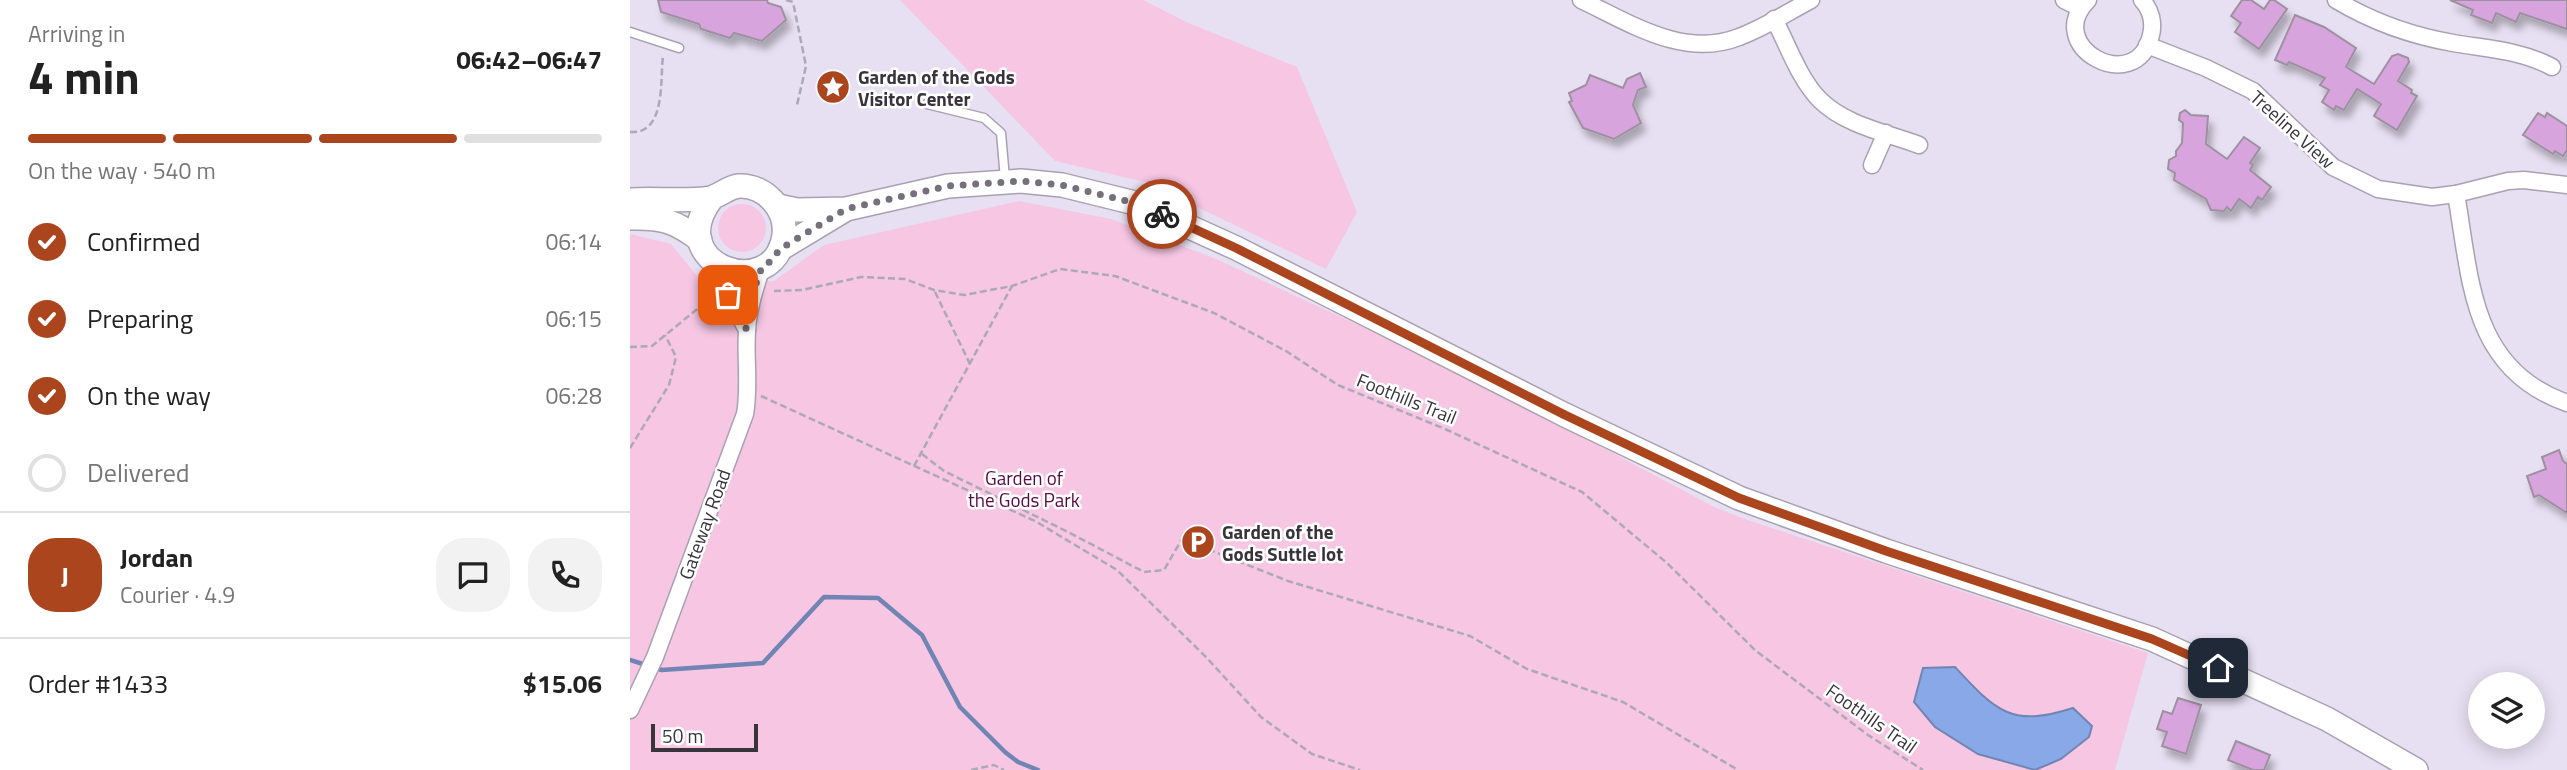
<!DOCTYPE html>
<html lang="en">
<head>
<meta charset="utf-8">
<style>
	:root { --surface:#fff; --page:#f2f2f2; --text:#222; --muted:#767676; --line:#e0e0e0; --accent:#ab451e }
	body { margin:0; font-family:"Titillium Web",sans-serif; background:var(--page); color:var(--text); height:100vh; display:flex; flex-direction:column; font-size:26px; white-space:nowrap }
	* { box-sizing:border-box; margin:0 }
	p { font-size:23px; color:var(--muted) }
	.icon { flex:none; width:38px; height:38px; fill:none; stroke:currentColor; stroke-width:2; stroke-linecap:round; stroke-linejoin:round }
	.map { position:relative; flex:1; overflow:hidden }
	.sheet { display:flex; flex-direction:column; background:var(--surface); width:630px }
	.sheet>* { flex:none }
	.buttons { position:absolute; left:1838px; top:672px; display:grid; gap:14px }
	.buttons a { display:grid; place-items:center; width:77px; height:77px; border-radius:50%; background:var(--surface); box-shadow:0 4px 18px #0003; font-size:35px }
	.scale { position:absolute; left:21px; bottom:18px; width:107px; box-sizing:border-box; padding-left:7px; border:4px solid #37343b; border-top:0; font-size:19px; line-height:24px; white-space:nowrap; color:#37343b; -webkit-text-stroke:5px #fff; paint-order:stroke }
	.pin { position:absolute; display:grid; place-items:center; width:60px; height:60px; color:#fff; margin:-30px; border-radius:14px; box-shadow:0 4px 10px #0006 }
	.courier { position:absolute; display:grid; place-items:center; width:70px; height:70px; margin:-35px; border:5px solid #ab451e; border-radius:50%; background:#fff; color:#222; box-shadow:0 2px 9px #0007 }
	.overview em { font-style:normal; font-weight:700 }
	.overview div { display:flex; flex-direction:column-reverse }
	.overview { display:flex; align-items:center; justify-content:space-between; height:119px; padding:0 28px }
	h1 { font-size:46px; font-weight:700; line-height:52px }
	.bar { display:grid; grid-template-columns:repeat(4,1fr); gap:10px 7px; align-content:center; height:84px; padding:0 28px }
	.bar i { height:9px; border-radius:5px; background:var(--line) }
	.bar .selected { background:var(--accent) }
	.bar p { grid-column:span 4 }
	.line { display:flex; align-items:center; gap:18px; padding:0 28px; border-top:2px solid var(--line) }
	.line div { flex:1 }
	.round { display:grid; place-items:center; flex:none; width:74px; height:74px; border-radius:28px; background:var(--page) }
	ol { padding:0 28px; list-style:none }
	li { display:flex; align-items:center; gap:21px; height:77px }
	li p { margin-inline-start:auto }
	li .icon { padding:7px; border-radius:50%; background:var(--accent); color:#fff; stroke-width:4 }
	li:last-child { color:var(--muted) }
	li i { width:38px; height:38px; border:4px solid var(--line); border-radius:50% }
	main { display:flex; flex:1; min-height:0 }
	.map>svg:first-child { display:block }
	.green { fill:#f6c6e3 }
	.water { fill:#89a8e7; stroke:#7085b3; stroke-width:2 }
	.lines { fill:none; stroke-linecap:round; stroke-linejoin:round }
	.stream { stroke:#7085b3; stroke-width:4.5 }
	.building { fill:#d7a4de; stroke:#9d909f; stroke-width:2; filter:url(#shadow) }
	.service-casing { stroke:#a8a1b2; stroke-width:11 }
	.minor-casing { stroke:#a8a1b2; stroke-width:19 }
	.secondary-casing { stroke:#a8a1b2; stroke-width:26 }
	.path { stroke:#ada8b6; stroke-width:2.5; stroke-dasharray:7 3.5; stroke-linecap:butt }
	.service { stroke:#fff; stroke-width:8 }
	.minor { stroke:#fff; stroke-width:16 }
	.secondary { stroke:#fff; stroke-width:23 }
	.done { stroke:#75707b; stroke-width:7; stroke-dasharray:0 12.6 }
	.route { stroke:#ab451e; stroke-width:9 }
	.labels { text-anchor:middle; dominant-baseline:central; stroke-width:5; stroke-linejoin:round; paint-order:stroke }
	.poi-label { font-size:19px; font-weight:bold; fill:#37343b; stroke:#fff; text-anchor:start }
	.street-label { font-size:19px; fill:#37343b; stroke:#fff }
	.park-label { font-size:19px; fill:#5a0945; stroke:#fff }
</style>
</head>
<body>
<main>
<section class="sheet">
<div class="overview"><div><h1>4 min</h1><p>Arriving in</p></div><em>06:42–06:47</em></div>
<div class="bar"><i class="selected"></i><i class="selected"></i><i class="selected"></i><i></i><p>On the way · 540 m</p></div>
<ol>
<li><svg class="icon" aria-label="check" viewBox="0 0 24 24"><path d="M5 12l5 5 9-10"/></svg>Confirmed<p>06:14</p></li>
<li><svg class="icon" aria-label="check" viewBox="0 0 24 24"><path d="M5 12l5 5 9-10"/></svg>Preparing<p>06:15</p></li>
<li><svg class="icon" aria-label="check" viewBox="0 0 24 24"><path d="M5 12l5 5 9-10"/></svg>On the way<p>06:28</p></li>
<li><i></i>Delivered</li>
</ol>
<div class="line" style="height:126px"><b class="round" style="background:var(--accent);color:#fff">J</b><div><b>Jordan</b><p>Courier · 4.9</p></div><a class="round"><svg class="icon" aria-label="chat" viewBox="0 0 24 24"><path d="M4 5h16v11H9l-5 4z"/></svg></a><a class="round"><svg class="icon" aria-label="phone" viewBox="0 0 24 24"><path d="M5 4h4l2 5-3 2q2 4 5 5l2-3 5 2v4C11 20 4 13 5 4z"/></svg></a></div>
<div class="line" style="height:91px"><div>Order #1433</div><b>$15.06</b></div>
</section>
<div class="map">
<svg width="1937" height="770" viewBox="0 0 1937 770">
	<defs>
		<filter id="shadow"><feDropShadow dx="4.5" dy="8" stdDeviation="3.5" flood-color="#0004"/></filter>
	</defs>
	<rect width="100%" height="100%" fill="#e7e0f2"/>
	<g class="green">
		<path d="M270,0h243l43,22 111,45 60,145 -31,57 -181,-87 -90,-21z"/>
		<path d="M389,201l92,18 103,39 252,117 248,132 28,11 406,135 -33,117h-1485v-536l41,10 35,43 68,-6 50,-36z"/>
		<circle cx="112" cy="228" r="24"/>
	</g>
	<path class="water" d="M1325,667c41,44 56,61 118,41l19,18 -3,11 -28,22 -26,11 -57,-16 -43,-27 -21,-25 9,-34z"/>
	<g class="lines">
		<g class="stream">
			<path d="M0,660l16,5"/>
			<path d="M24,668l8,2 101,-7 61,-66 54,1 44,37 38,72 45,45 13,10 20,8"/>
		</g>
	</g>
	<g class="building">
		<path d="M28,0h109l1,3 13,4 5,13 -24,21 -28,-8 -4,5 -29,-9 -2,-5 -38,-12z"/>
		<path d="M1612,0h9l13,9 6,-9h4l13,9 -28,40 -24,-17 6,-9 -10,-7z"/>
		<path d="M1820,0h117v29l-47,-16 -4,9 -20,-9 -4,10 -21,-8 2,-5z"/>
		<path d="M1665,15l29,12 32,21 -10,19 28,17 18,-28 6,-2 10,4 1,4 -11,19 14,9 -1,3 6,3 -20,34 -23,-14 7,-12 -24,-15 -13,21 -8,-4 -2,4 -12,-8 7,-12 -9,-5 5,-7 -36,-16 -2,3 -12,-5z"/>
		<path d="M1010,73l6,14 -8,3 -5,15 8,18 -27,16 -31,-11 -14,-26 3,-1 -3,-8 17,-8 4,-10 33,13 4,-9z"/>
		<path d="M1555,110l6,5 17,1 -2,28 21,15 17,-22 16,11 -10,15 3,2 -3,5 21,17 -9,13 -4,-3 -7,11 -12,-9 -8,12 -4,-4 -3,4 -13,-1 -5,-11 -32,-19 1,-7 -7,-4 1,-9 7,-4v-5l6,-8 1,-20 -4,-3 1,-7z"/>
		<path d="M1908,113l7,4 2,-4 20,13v24l-4,6 -8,-5 -2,3 -30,-19z"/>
		<path d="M1929,450l4,11 4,3v49l-28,-18 -5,2 -7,-21 19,-7 -4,-12z"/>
		<path d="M1548,698l23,7 -15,49 -24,-8 5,-14 -10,-3 6,-18 9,3z"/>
		<path d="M1606,741l34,14 -6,15h-11l-25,-10z"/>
	</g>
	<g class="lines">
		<g class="service-casing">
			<g id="service">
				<path d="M0,32l49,16"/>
				<path d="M297,104l57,14 17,15 4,46"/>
			</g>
		</g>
		<g class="minor-casing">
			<g id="minor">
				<path d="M951,0c49,23 103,59 158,37 25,-9 49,-25 72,-37"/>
				<path d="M1434,0l16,8"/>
				<path d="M1458,0c-47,47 49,98 63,35 3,-12 0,-25 -9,-35"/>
				<path d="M1706,0c35,21 77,36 117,43 35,6 67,7 99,24"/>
				<path d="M1144,19c14,26 25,60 46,81 25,25 67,33 99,45"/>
				<path d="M1517,45l59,23 47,23 80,76 45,22 54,8 24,-3 52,-13 16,-1 43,5"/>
				<path d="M1242,165l14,-32"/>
				<path d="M1826,194c15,85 14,175 111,209"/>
				<path d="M86,264l12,31 19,35"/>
				<path d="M0,710l25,-53 90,-243c5,-28 0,-55 2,-83 1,-22 8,-44 15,-64"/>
			</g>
		</g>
		<g class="secondary-casing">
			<g id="secondary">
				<path d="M0,200c26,-2 55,2 80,-2 10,-2 18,-11 29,-12 26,-1 48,23 45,49 -9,69 -124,31 -72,-37"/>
				<path d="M148,206l19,4 49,-1 102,-23 73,-5 41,4 77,19 97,44 329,167 174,83 147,53 266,88 175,80 89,51"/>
				<path d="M0,218c32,-1 45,3 70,22"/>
				<path d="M150,249l63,-38"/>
			</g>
		</g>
		<g class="path">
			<path d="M156,0l7,2 13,64 -9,39"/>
			<path d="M0,132c36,3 30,-52 33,-76"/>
			<path d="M144,291l28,-1 59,-13 44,2 29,11 30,5 48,-9 48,-17 55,7 99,37 72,38 52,34 107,44 137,63 85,71 89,88 112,84 55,35"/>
			<path d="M305,292l35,72"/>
			<path d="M0,347l22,-1 44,-36 16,-4"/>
			<path d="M131,396l274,125 82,49 89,87 55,60 51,37 48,16"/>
			<path d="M0,448l39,-63 7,-28 -11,-22"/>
			<path d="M292,454l22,17 124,61 76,40 20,-2 18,-31 106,42 182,55 57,33 96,33 115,68"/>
			<path d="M284,466l98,-180"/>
			<path d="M341,770l23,-5 10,5"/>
		</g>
		<use href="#service" class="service"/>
		<use href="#minor" class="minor"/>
		<use href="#secondary" class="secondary"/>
	</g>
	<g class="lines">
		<path class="done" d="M98,295l19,35 6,-38 9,-25 9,-6 9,-12 66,-40 102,-23 73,-5 41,4 77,19 23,10"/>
		<path class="route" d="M532,214l74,34 329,167 174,83 147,53 266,88 66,29"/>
	</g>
	<defs>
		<g id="sight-disc" transform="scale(1.75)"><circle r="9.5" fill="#ab451e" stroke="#fff"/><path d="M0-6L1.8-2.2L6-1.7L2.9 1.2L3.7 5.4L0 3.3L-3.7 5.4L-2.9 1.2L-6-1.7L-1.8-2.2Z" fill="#fff"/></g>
		<g id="parking-disc" transform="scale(1.75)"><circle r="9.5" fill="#ab451e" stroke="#fff"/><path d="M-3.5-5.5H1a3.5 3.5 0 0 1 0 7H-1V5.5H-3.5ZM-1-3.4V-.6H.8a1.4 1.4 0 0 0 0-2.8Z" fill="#fff"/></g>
	</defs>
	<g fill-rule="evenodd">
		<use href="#sight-disc" x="203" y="87"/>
		<use href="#parking-disc" x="568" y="542"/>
	</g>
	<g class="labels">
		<g class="poi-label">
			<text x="228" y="76">Garden of the Gods<tspan x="228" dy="22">Visitor Center</tspan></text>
			<text x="592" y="531">Garden of the<tspan x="592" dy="22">Gods Suttle lot</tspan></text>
		</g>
		<g class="street-label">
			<text transform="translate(1663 129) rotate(42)">Treeline View</text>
			<text transform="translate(777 398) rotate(22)">Foothills Trail</text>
			<text transform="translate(74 524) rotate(-70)">Gateway Road</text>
			<text transform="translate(1242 718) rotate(35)">Foothills Trail</text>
		</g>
		<g class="park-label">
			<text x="394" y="477">Garden of<tspan x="394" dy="22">the Gods Park</tspan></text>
		</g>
	</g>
</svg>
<div class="buttons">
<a><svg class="icon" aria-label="layers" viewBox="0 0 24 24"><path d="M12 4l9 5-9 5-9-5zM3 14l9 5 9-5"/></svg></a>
</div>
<div class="scale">50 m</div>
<div class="pin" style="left:98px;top:295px;background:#ea580c"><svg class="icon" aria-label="bag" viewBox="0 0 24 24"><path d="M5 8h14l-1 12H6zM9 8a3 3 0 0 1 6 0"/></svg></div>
<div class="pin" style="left:1588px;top:668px;background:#1f2937"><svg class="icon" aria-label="home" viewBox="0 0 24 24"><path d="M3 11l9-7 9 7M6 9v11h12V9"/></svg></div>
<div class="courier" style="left:532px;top:214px"><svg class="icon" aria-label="bike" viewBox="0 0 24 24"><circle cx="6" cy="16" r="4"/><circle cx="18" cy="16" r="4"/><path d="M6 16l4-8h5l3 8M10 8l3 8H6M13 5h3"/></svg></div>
</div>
</main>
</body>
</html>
